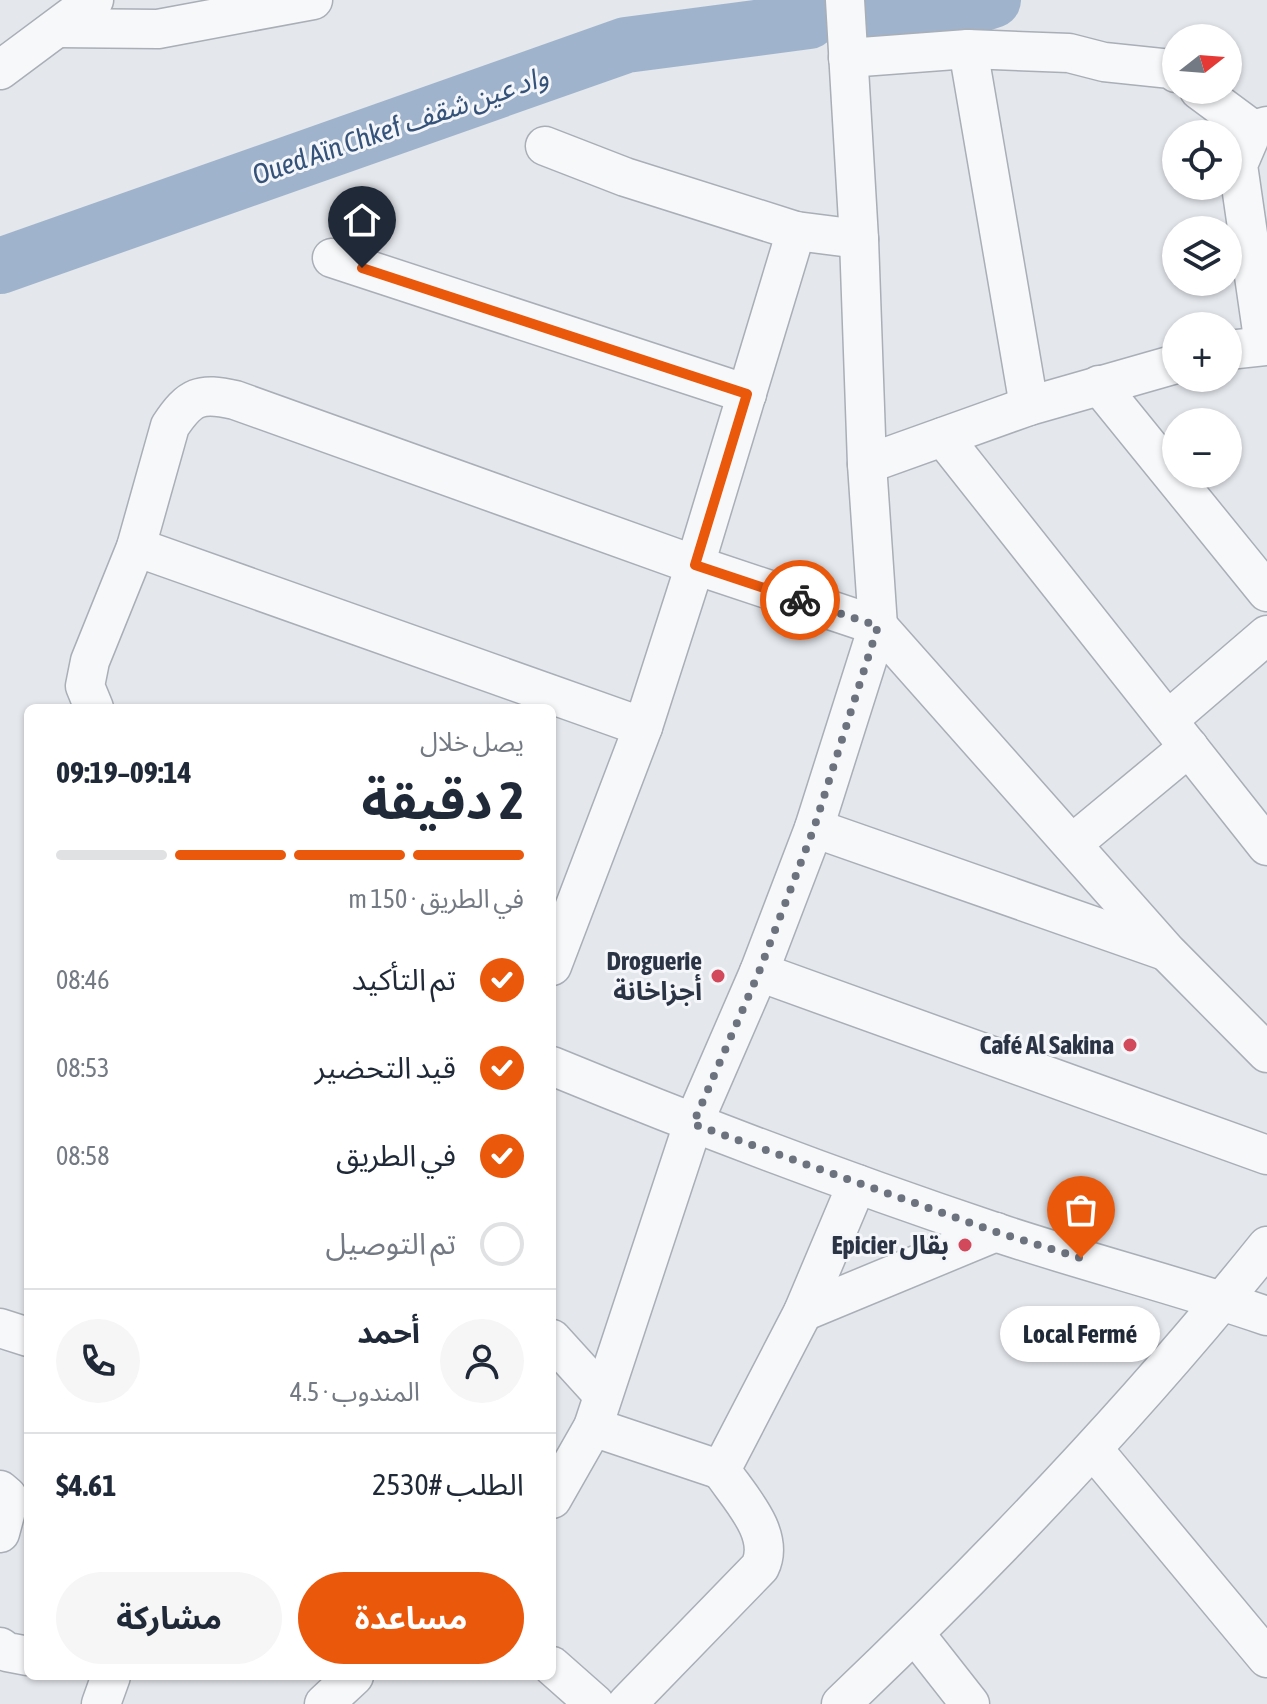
<!DOCTYPE html>
<html lang="ar">
<head>
<meta charset="utf-8">
<style>
	:root { --surface:#fff; --page:#f6f6f7; --text:#1f2937; --muted:#747a83; --line:#e0e1e3; --accent:#ea580c }
	body { margin:0; font-family:"Asap Condensed","Noto Sans Arabic",sans-serif; background:var(--page); color:var(--text); direction:rtl; height:100vh; display:flex; flex-direction:column; font-size:30px; white-space:nowrap }
	* { box-sizing:border-box; margin:0 }
	p { font-size:26px; color:var(--muted) }
	.icon { flex:none; width:44px; height:44px; fill:none; stroke:currentColor; stroke-width:2; stroke-linecap:round; stroke-linejoin:round }
	.map { position:relative; flex:1; overflow:hidden; direction:ltr }
	.drawer { position:absolute; left:24px; top:704px; width:532px; height:976px; display:flex; flex-direction:column; background:var(--surface); border-radius:12px; box-shadow:0 2px 6px #0004; direction:rtl }
	.drawer>* { flex:none }
	.needle { width:52px; rotate:73deg }
	.tools { position:absolute; left:1162px; top:24px; display:grid; gap:16px }
	.tools a { display:grid; place-items:center; width:80px; height:80px; border-radius:50%; background:var(--surface); box-shadow:0 2px 6px #0004; font-size:40px }
	.pin { position:absolute; display:grid; place-items:center; width:68px; height:68px; color:#fff; margin:-82px -34px; border-radius:50% 50% 50% 0; rotate:-45deg; box-shadow:0 0 8px #0007 }
	.pin .icon { rotate:45deg }
	.courier { position:absolute; display:grid; place-items:center; width:80px; height:80px; margin:-40px; border:6px solid #ea580c; border-radius:50%; background:#fff; color:#222; box-shadow:0 2px 10px #0007 }
	.bubble { position:absolute; height:56px; border-radius:28px; background:var(--surface); box-shadow:0 2px 6px #0004; font-size:26px; font-weight:700; line-height:56px; text-align:center; direction:rtl }
	.overview em { font-style:normal; font-weight:700 }
	.overview div { display:flex; flex-direction:column-reverse }
	.overview { display:flex; align-items:center; justify-content:space-between; height:136px; padding:0 32px }
	h1 { font-size:52px; font-weight:700; line-height:60px }
	.bar { display:grid; grid-template-columns:repeat(4,1fr); gap:12px 8px; align-content:center; height:96px; padding:0 32px }
	.bar i { height:10px; border-radius:6px; background:var(--line) }
	.bar .current { background:var(--accent) }
	.bar p { grid-column:span 4 }
	.line { display:flex; align-items:center; gap:20px; padding:0 32px; border-top:2px solid var(--line) }
	.line div { flex:1 }
	.round { display:grid; place-items:center; flex:none; width:84px; height:84px; border-radius:42px; background:var(--page) }
	ol { padding:0 32px; list-style:none }
	li { display:flex; align-items:center; gap:24px; height:88px }
	li p { margin-inline-start:auto }
	li .icon { padding:8px; border-radius:50%; background:var(--accent); color:#fff; stroke-width:4 }
	li:last-child { color:var(--muted) }
	li i { width:44px; height:44px; border:4px solid var(--line); border-radius:50% }
	.button { display:flex; gap:16px; margin-top:auto; padding:16px 32px }
	.button a { flex:1; height:92px; border-radius:48px; background:var(--accent); color:#fff; font-size:32px; font-weight:700; line-height:92px; text-align:center }
	.button a+a { background:var(--page); color:var(--text) }
	.map>svg:first-child { display:block }
	.lines { fill:none; stroke-linecap:round; stroke-linejoin:round }
	.river { stroke:#9fb4cc; stroke-width:56 }
	.minor-casing { stroke:#a9aeb7; stroke-width:41 }
	.minor { stroke:#f7f8fa; stroke-width:38 }
	.done { stroke:#6c737f; stroke-width:8; stroke-dasharray:0 14.4 }
	.route { stroke:#ea580c; stroke-width:10 }
	.poi-dot { fill:#d1495b; stroke:#f4f6f9; stroke-width:3 }
	.labels { text-anchor:middle; dominant-baseline:central; stroke-width:6; stroke-linejoin:round; paint-order:stroke }
	.poi-label { font-size:26px; font-weight:bold; fill:#2b3445; stroke:#f4f6f9; text-anchor:end }
	.water-label { font-size:28px; font-style:italic; fill:#34527a; stroke:#f4f6f9 }
</style>
</head>
<body>
<div class="map">
<svg width="1267" height="1704" viewBox="0 0 1267 1704">
	<rect width="100%" height="100%" fill="#e4e7ec"/>
	<g class="lines">
		<g class="river">
			<path d="M875,17c40,-3 80,-3 118,-17"/>
			<path d="M0,266l626,-221 183,-24"/>
		</g>
		<g class="minor-casing">
			<g id="minor">
				<path d="M58,28l100,1 155,-29"/>
				<path d="M968,49l61,357"/>
				<path d="M848,58l120,-9 101,4 35,9 67,7 5,4"/>
				<path d="M0,70l94,-70"/>
				<path d="M1199,90l54,40"/>
				<path d="M545,146l80,31 171,54 63,8"/>
				<path d="M332,258l415,136"/>
				<path d="M1264,345l-26,-180 15,-35 14,-4"/>
				<path d="M1228,350l39,-4"/>
				<path d="M1099,385l168,207"/>
				<path d="M943,437l324,409"/>
				<path d="M867,464l162,-58 147,-42"/>
				<path d="M136,547l507,180"/>
				<path d="M94,708l-9,-22 5,-25 46,-114 34,-121c20,-30 30,-34 65,-26l460,165 183,61 289,326 100,101"/>
				<path d="M1168,720l99,-85"/>
				<path d="M814,828l351,123"/>
				<path d="M1072,844l117,-97"/>
				<path d="M552,966l91,-239 52,-162 101,-334"/>
				<path d="M759,972l508,183"/>
				<path d="M552,1066c146,60 293,116 443,166 90,30 182,53 272,84"/>
				<path d="M803,1312l193,-80"/>
				<path d="M0,1328l28,9"/>
				<path d="M552,1339l50,55"/>
				<path d="M593,1427l128,43 82,-158 54,-128"/>
				<path d="M1093,1449l174,209"/>
				<path d="M0,1490l7,6 1,7 -8,30"/>
				<path d="M552,1499l41,-72 100,-303 66,-152 55,-144 64,-202 -11,-162 -8,-225 -14,-239"/>
				<path d="M915,1634l55,70"/>
				<path d="M0,1647l7,5 21,4"/>
				<path d="M552,1666l43,38"/>
				<path d="M101,1704l10,-28"/>
				<path d="M324,1704l30,-28"/>
				<path d="M627,1704l133,-137c16,-33 -21,-70 -39,-97"/>
				<path d="M841,1704c151,-144 295,-295 426,-458"/>
			</g>
		</g>
		<use href="#minor" class="minor"/>
	</g>
	<g class="lines">
		<path class="done" d="M800,600l78,26 -64,202 -55,144 -66,152 303,108 85,26"/>
		<path class="route" d="M362,268l385,126 -52,171 105,35"/>
	</g>
	<g class="poi-dot">
		<circle cx="718" cy="976" r="8"/>
		<circle cx="1130" cy="1045" r="8"/>
		<circle cx="965" cy="1245" r="8"/>
	</g>
	<g class="labels">
		<g class="poi-label">
			<text x="702" y="961">Droguerie<tspan x="702" dy="30">أجزاخانة</tspan></text>
			<text x="1114" y="1045">Café Al Sakina</text>
			<text x="949" y="1245">Epicier بقال</text>
		</g>
		<g class="water-label">
			<text transform="translate(400 125) rotate(-19)">Oued Aïn Chkef واد عين شقف</text>
		</g>
	</g>
</svg>
<div class="tools">
<a><svg class="needle" viewBox="-14 -14 28 28"><path d="M0-13l5 13h-10z" fill="#e53935"/><path d="M0 13l5-13h-10z" fill="#747a83"/></svg></a>
<a><svg class="icon" aria-label="locate" viewBox="0 0 24 24"><circle cx="12" cy="12" r="6"/><path d="M12 2v4M12 18v4M2 12h4M18 12h4"/></svg></a>
<a><svg class="icon" aria-label="layers" viewBox="0 0 24 24"><path d="M12 4l9 5-9 5-9-5zM3 14l9 5 9-5"/></svg></a>
<a>+</a>
<a>−</a>
</div>
<div class="pin" style="left:1081px;top:1258px;background:#ea580c"><svg class="icon" aria-label="bag" viewBox="0 0 24 24"><path d="M5 8h14l-1 12H6zM9 8a3 3 0 0 1 6 0"/></svg></div>
<div class="pin" style="left:362px;top:268px;background:#1f2937"><svg class="icon" aria-label="home" viewBox="0 0 24 24"><path d="M3 11l9-7 9 7M6 9v11h12V9"/></svg></div>
<div class="courier" style="left:800px;top:600px"><svg class="icon" aria-label="bike" viewBox="0 0 24 24"><circle cx="6" cy="16" r="4"/><circle cx="18" cy="16" r="4"/><path d="M6 16l4-8h5l3 8M10 8l3 8H6M13 5h3"/></svg></div>
<div class="bubble" style="left:1000px;top:1306px;width:160px">Local Fermé</div>
<section class="drawer">
<div class="overview"><div><h1>2 دقيقة</h1><p>يصل خلال</p></div><em>09:14–09:19</em></div>
<div class="bar"><i class="current"></i><i class="current"></i><i class="current"></i><i></i><p>في الطريق · 150 m</p></div>
<ol>
<li><svg class="icon" aria-label="check" viewBox="0 0 24 24"><path d="M5 12l5 5 9-10"/></svg>تم التأكيد<p>08:46</p></li>
<li><svg class="icon" aria-label="check" viewBox="0 0 24 24"><path d="M5 12l5 5 9-10"/></svg>قيد التحضير<p>08:53</p></li>
<li><svg class="icon" aria-label="check" viewBox="0 0 24 24"><path d="M5 12l5 5 9-10"/></svg>في الطريق<p>08:58</p></li>
<li><i></i>تم التوصيل</li>
</ol>
<div class="line" style="height:144px"><a class="round"><svg class="icon" aria-label="person" viewBox="0 0 24 24"><circle cx="12" cy="8" r="4"/><path d="M4 21q1-7 8-7t8 7"/></svg></a><div><b>أحمد</b><p>المندوب · 4.5</p></div><a class="round"><svg class="icon" aria-label="phone" viewBox="0 0 24 24"><path d="M5 4h4l2 5-3 2q2 4 5 5l2-3 5 2v4C11 20 4 13 5 4z"/></svg></a></div>
<div class="line" style="height:104px"><div>الطلب #2530</div><b>$4.61</b></div>
<div class="button"><a>مساعدة</a><a>مشاركة</a></div>
</section>
</div>
</body>
</html>
